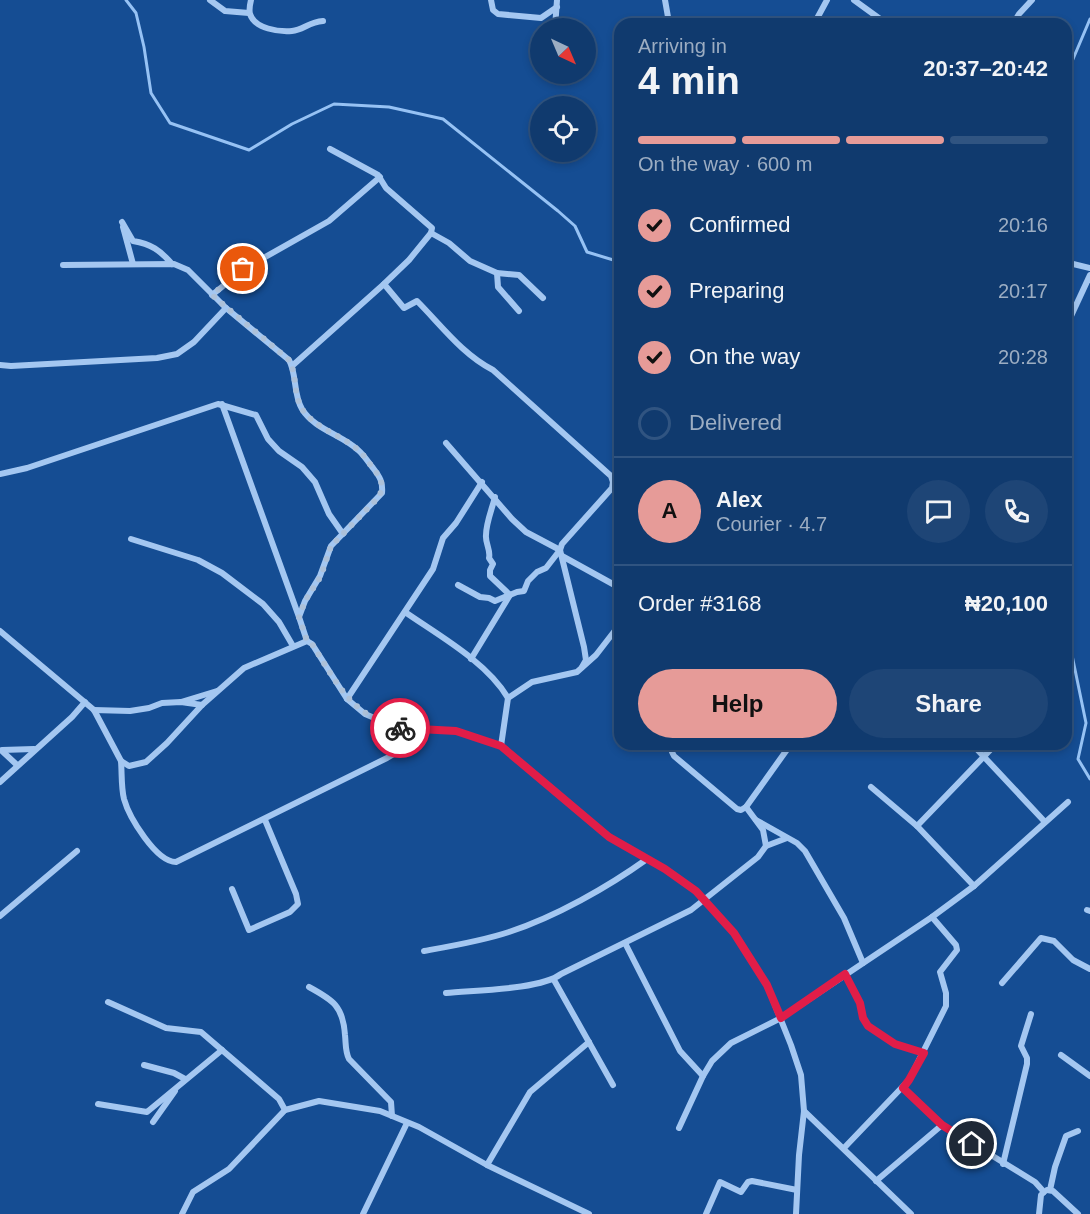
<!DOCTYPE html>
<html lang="en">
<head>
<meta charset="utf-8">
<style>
	:root { --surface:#103a6e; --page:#1e4576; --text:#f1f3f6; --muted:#9cadc2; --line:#305481; --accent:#e69b98 }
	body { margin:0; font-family:Helvetica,sans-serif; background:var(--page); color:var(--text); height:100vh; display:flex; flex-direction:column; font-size:22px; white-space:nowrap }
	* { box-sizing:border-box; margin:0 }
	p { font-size:20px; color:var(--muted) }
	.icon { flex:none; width:33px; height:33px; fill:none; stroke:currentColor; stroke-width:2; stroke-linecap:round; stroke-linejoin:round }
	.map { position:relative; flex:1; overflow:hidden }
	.drawer { position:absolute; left:614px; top:18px; width:458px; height:732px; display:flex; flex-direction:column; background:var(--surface); border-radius:18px; box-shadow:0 3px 9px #0003,0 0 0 2px var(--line) }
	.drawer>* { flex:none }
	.needle { width:39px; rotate:136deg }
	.buttons { position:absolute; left:530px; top:18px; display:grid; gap:12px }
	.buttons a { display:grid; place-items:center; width:66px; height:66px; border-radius:50%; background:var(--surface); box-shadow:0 3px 9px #0003,0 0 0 2px var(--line); font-size:30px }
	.pin { position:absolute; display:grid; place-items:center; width:51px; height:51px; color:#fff; margin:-26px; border:3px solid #fff; border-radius:50%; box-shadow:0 2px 6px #0007 }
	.courier { position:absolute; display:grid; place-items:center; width:60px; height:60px; margin:-30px; border:4px solid #e11d48; border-radius:50%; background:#fff; color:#222; box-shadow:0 2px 8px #0007 }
	.head em { font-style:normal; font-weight:700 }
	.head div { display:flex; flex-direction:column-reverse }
	.head { display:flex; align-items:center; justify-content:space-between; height:102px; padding:0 24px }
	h1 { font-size:39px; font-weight:700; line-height:45px }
	.bar { display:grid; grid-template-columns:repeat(4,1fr); gap:9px 6px; align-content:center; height:72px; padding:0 24px }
	.bar i { height:8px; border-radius:4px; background:var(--line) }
	.bar .current { background:var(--accent) }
	.bar p { grid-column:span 4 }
	.line { display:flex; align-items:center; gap:15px; padding:0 24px; border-top:2px solid var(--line) }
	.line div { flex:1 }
	.round { display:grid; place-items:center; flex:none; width:63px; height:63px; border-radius:32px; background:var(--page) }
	ol { padding:0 24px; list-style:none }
	li { display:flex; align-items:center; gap:18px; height:66px }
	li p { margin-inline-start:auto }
	li .icon { padding:6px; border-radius:50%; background:var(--accent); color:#111; stroke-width:4 }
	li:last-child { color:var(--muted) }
	li i { width:33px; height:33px; border:3px solid var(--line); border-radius:50% }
	.action { display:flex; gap:12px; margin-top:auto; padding:12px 24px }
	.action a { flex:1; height:69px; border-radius:36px; background:var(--accent); color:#111; font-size:24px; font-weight:700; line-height:69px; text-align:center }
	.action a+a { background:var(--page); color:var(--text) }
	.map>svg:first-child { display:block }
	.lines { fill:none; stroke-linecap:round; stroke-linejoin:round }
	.stream { stroke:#96c2f4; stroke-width:3 }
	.street { stroke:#a4c7f1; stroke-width:6 }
	.done { stroke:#adc1d9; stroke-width:6; stroke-dasharray:0 10.8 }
	.route { stroke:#e11d48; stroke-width:8 }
</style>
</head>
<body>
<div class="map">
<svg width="1090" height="1214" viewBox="0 0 1090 1214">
	<rect width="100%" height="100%" fill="#154d93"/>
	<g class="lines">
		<g class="stream">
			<path d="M126,0l10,13 8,34 7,46 19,30 79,27 43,-26 42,-20 55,3 54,12 115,92 17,15 12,26 33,10"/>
			<path d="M1065,78l25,-59"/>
			<path d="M1065,621l21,102 -8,36 12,20"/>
		</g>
		<g class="street">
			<path d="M210,0l15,11 24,2"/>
			<path d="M251,0c-1,4 -2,10 -1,14 5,15 29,18 42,17 11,-1 17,-9 31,-10"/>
			<path d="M491,0l2,10 5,4 43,4 16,-11"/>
			<path d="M665,0l3,17 -2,7"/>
			<path d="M854,0l33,24"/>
			<path d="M814,24l13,-24"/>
			<path d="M1013,24l6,-10 13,-14"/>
			<path d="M555,28l2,-28"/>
			<path d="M552,77v-3"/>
			<path d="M122,222l11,19c18,3 27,9 39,23"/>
			<path d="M123,227l10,37"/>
			<path d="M431,233l18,10 21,18 27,12 22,2 24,23"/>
			<path d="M1065,262l25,6"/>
			<path d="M63,265l111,-1 14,6 38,38 63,52c8,14 4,34 13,49 12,20 40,26 56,41 6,5 10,12 15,18 7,9 10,14 9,25l-51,53 -11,30 -15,25 -6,16 8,24"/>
			<path d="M497,273l1,14 21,24"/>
			<path d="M384,284l20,24 13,-7c24,24 45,53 76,69l118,106 2,6"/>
			<path d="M212,295l32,-26 85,-48 51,-44"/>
			<path d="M1065,329l25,-54"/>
			<path d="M0,365l11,1 146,-8 20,-4 17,-12 32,-34"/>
			<path d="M292,366l92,-82 25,-24 22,-27 1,-5 -46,-40 -8,-13 -48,-26"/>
			<path d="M222,404l77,213"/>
			<path d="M446,443l66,76 14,13 34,18 24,97 2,13 -4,7"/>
			<path d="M0,474l27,-6 191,-64 38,11 12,24 11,12 23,16 13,15 14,32 14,20"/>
			<path d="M619,477l1,-28"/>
			<path d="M495,497c-3,12 -9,26 -9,38 -1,8 5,15 3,23l4,6 -3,6v6l20,19"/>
			<path d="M131,539l67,21 24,13 41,31 16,18 14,24"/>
			<path d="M562,556l58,32"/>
			<path d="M458,585l22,12 9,1 6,3 22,-9 7,-1 4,-10 9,-9 9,-4 14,-18 2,-6 50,-56 1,-6 7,-5"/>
			<path d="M405,612c33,23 82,50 103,86"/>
			<path d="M0,631l94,79 27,51 8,5 17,-4 21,-19 35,-38 42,-37 63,-27 5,3 35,55 18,15 33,14 58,3 45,15 108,91 56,32 31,22 38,42 33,52 24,60 10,30 3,36 -5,44 -3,59"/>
			<path d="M471,659l39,-64"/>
			<path d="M347,699l86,-130 10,-31 13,-15 26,-41"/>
			<path d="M181,702l36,-11"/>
			<path d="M94,710l36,1 19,-3 13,-5 19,-1 21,3"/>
			<path d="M675,744l-3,8 2,4 63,53 4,1 5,-3 45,-63"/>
			<path d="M972,744l73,78"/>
			<path d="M501,746l7,-48 24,-16 45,-10 19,-17 24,-31"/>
			<path d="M2,750l32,-1"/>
			<path d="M2,751l15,14"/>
			<path d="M121,761c1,12 0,26 3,38 5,18 32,63 52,63l211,-104 24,-14 16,-15"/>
			<path d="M0,782l72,-65 13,-15"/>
			<path d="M871,787l46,39 57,60"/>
			<path d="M746,807l17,23 3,16"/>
			<path d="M756,820l41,23 8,8 39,67 19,45"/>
			<path d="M917,826l79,-82"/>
			<path d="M232,889l17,41 41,-18 8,-8 -2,-10 -31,-74"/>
			<path d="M1087,910l3,1"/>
			<path d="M0,916l77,-65"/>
			<path d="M625,943l55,108 23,25"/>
			<path d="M424,951c28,-5 58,-10 85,-19 46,-15 99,-45 138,-73"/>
			<path d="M845,974l15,29 3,15 5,8 27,18 29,9"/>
			<path d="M554,980l59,105"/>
			<path d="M1002,983l39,-45 13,3 19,19 17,9"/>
			<path d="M309,987c24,13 34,19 36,48 1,9 0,16 4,24l42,43 1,14"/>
			<path d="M446,993c28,-3 94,-3 115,-19l130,-64 67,-53 8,-11 21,-8"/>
			<path d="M108,1002l58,26 35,4 78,67 6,11"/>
			<path d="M1061,1055l29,21"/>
			<path d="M144,1065l30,8 11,6"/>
			<path d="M903,1088l39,37 93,57 9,10"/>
			<path d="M98,1104l49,8 75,-62"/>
			<path d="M804,1111l107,103"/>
			<path d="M153,1122l22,-31"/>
			<path d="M679,1128l24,-52 9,-15 19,-18 50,-25 151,-101 42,-31 94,-84"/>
			<path d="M844,1148l65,-68 37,-74v-13l-6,-21 17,-22 -1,-5 -24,-28"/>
			<path d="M1003,1164l24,-100v-6l-6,-12 10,-32"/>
			<path d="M487,1165l43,-73 59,-50"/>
			<path d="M876,1181l66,-56"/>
			<path d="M1047,1190l6,1 25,23"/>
			<path d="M1050,1190l5,-23 11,-31 12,-5"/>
			<path d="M182,1214l11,-22 36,-23 56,-59 34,-9 61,10 39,16 68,38 102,49"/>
			<path d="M363,1214l44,-91"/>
			<path d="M706,1214l14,-32 21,10 7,-10 4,-1 45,9"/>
			<path d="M1039,1214l2,-19 3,-3"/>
		</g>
	</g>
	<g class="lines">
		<path class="done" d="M243,269l-31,26 77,65c8,14 4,34 13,49 12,19 40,26 56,41 6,5 10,12 15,18 9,12 13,20 3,32l-45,46 -10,30 -16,25 -6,16 8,24 5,3c25,39 39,72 88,84"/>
		<path class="route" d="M400,728l56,3 45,15 108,91 56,32 31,22 38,42 33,52 14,33 64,-44 15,29 3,15 5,8 27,18 29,9 -15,27 -6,8 39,37 30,19"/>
	</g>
</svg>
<div class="buttons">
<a><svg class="needle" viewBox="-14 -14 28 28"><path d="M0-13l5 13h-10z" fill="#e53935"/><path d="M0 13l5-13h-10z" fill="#9cadc2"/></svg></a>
<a><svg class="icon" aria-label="locate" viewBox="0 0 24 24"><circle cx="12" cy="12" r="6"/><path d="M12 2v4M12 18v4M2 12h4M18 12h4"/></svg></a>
</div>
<div class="pin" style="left:243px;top:269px;background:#ea580c"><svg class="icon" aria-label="bag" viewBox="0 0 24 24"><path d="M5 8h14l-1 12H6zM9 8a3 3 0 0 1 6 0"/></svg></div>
<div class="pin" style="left:972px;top:1144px;background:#1f2937"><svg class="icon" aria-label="home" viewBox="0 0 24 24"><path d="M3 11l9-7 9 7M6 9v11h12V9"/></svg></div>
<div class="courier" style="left:400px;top:728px"><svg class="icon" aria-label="bike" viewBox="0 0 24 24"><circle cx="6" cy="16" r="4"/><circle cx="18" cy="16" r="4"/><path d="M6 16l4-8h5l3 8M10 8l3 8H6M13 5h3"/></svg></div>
<section class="drawer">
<div class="head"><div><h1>4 min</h1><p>Arriving in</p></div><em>20:37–20:42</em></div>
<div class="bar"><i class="current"></i><i class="current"></i><i class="current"></i><i></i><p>On the way · 600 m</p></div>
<ol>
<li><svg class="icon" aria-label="check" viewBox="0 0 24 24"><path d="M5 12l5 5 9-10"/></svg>Confirmed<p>20:16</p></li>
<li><svg class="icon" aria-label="check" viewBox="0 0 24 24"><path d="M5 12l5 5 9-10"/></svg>Preparing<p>20:17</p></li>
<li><svg class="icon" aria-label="check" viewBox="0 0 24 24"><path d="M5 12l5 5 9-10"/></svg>On the way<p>20:28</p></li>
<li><i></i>Delivered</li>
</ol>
<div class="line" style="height:108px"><b class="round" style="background:var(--accent);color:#111">A</b><div><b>Alex</b><p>Courier · 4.7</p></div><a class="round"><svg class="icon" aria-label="chat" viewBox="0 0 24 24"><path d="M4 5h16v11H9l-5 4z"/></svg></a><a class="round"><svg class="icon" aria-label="phone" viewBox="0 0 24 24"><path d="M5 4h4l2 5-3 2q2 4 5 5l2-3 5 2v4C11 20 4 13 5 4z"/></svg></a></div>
<div class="line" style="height:78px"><div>Order #3168</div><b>₦20,100</b></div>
<div class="action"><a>Help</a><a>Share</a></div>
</section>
</div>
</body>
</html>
